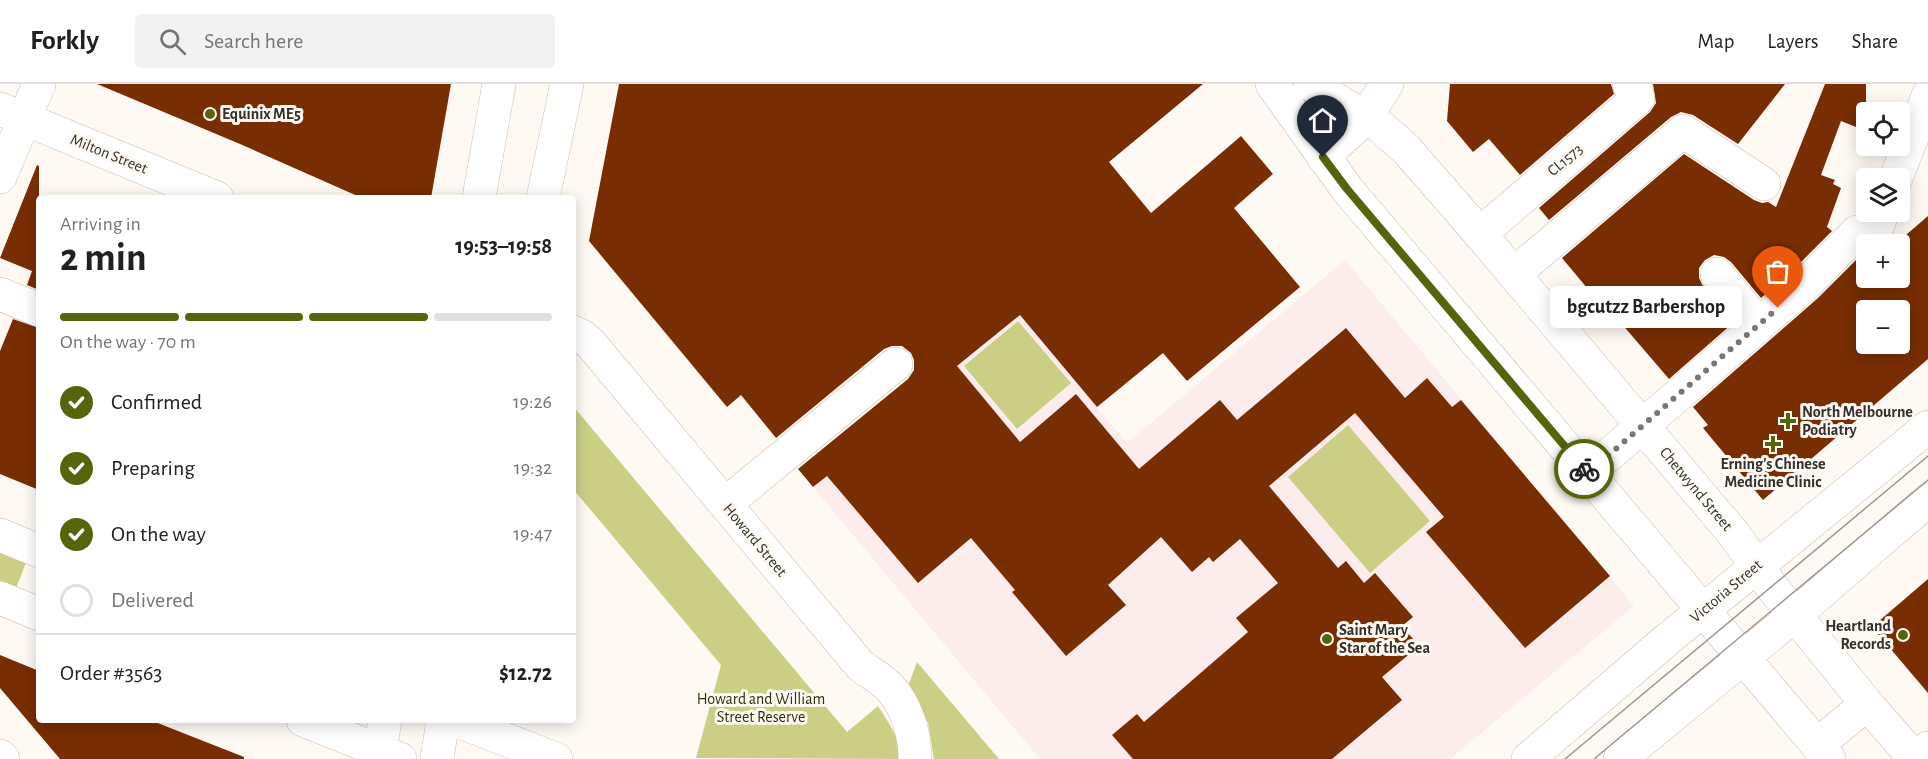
<!DOCTYPE html>
<html lang="en">
<head>
<meta charset="utf-8">
<style>
	:root { --surface:#fff; --page:#f2f2f2; --text:#202124; --muted:#757577; --line:#e0e0e0; --accent:#56650b }
	body { margin:0; font-family:"Alegreya Sans",sans-serif; background:var(--page); color:var(--text); height:100vh; display:flex; flex-direction:column; font-size:22px; white-space:nowrap }
	* { box-sizing:border-box; margin:0 }
	p { font-size:20px; color:var(--muted) }
	.icon { flex:none; width:33px; height:33px; fill:none; stroke:currentColor; stroke-width:2; stroke-linecap:round; stroke-linejoin:round }
	.map { position:relative; flex:1; overflow:hidden }
	.drawer { position:absolute; left:36px; top:111px; width:540px; height:528px; display:flex; flex-direction:column; background:var(--surface); border-radius:6px; box-shadow:0 3px 15px #0003 }
	.drawer>* { flex:none }
	.tools { position:absolute; left:1856px; top:18px; display:grid; gap:12px }
	.tools a { display:grid; place-items:center; width:54px; height:54px; border-radius:6px; background:var(--surface); box-shadow:0 3px 15px #0003; font-size:30px }
	.pin { position:absolute; display:grid; place-items:center; width:51px; height:51px; color:#fff; margin:-62px -26px; border-radius:50% 50% 50% 0; rotate:-45deg; box-shadow:0 0 6px #0007 }
	.pin .icon { rotate:45deg }
	.courier { position:absolute; display:grid; place-items:center; width:60px; height:60px; margin:-30px; border:4px solid #56650b; border-radius:50%; background:#fff; color:#222; box-shadow:0 2px 8px #0007 }
	.bubble { position:absolute; height:42px; border-radius:6px; background:var(--surface); box-shadow:0 3px 15px #0003; font-size:20px; font-weight:700; line-height:42px; text-align:center }
	.headline em { font-style:normal; font-weight:700 }
	.headline div { display:flex; flex-direction:column-reverse }
	.headline { display:flex; align-items:center; justify-content:space-between; height:102px; padding:0 24px }
	h1 { font-size:39px; font-weight:700; line-height:45px }
	.bar { display:grid; grid-template-columns:repeat(4,1fr); gap:9px 6px; align-content:center; height:72px; padding:0 24px }
	.bar i { height:8px; border-radius:4px; background:var(--line) }
	.bar .selected { background:var(--accent) }
	.bar p { grid-column:span 4 }
	.line { display:flex; align-items:center; gap:15px; padding:0 24px; border-top:2px solid var(--line) }
	.line div { flex:1 }
	ol { padding:0 24px; list-style:none }
	li { display:flex; align-items:center; gap:18px; height:66px }
	li p { margin-inline-start:auto }
	li .icon { padding:6px; border-radius:50%; background:var(--accent); color:#fff; stroke-width:4 }
	li:last-child { color:var(--muted) }
	li i { width:33px; height:33px; border:3px solid var(--line); border-radius:50% }
	header { display:flex; align-items:center; gap:36px; box-sizing:border-box; height:84px; padding:0 30px; background:var(--surface); border-bottom:2px solid var(--line) }
	header strong { font-size:28px }
	nav { display:flex; gap:33px; margin-inline-start:auto; font-size:21px }
	.search { width:420px; height:54px; background:var(--page); display:flex; align-items:center; gap:15px; box-sizing:border-box; padding:0 21px; border-radius:6px; color:var(--muted); font-size:22px }
	.map>svg:first-child { display:block }
	.education { fill:#fcecec }
	.green { fill:#cbcf86 }
	.building { fill:#782d02; fill-rule:evenodd }
	.lines { fill:none; stroke-linecap:round; stroke-linejoin:round }
	.minor-casing { stroke:#cbbfb0; stroke-width:34 }
	.minor { stroke:#fff; stroke-width:33 }
	.tram { stroke:#9d9892; stroke-width:1.5 }
	.done { stroke:#7b7670; stroke-width:6; stroke-dasharray:0 10.8 }
	.route { stroke:#56650b; stroke-width:8 }
	.poi-dot { fill:#56650b; stroke:#fef9f3; stroke-width:2 }
	.labels { text-anchor:middle; dominant-baseline:central; stroke-width:6; stroke-linejoin:round; paint-order:stroke }
	.poi-label { font-size:16px; font-weight:bold; fill:#342f2a; stroke:#fef9f3; text-anchor:start }
	.street-label { font-size:16px; fill:#342f2a; stroke:#fef9f3 }
	.park-label { font-size:16px; fill:#30320a; stroke:#fef9f3 }
</style>
</head>
<body>
<header>
<strong>Forkly</strong>
<div class="search"><svg class="icon" aria-label="search" viewBox="0 0 24 24"><circle cx="10" cy="10" r="6"/><path d="M15 15l6 6"/></svg>Search here</div>
<nav><a>Map</a><a>Layers</a><a>Share</a></nav>
</header>
<div class="map">
<svg width="1928" height="675" viewBox="0 0 1928 675">
	<rect width="100%" height="100%" fill="#fef9f3"/>
	<path class="education" d="M1345,176l289,346 -184,153h-410l-227,-272 207,-172 107,128z"/>
	<g class="green">
		<path d="M1018,237l53,62 -54,46 -53,-63z"/>
		<path d="M573,322l274,326 31,-26c10,16 23,33 23,53l-205,-1 25,-93 -148,-176z"/>
		<path d="M1348,341l82,96 -60,52 -82,-96z"/>
		<path d="M0,465l27,11 -12,31 -15,-4z"/>
		<path d="M917,578l82,97h-65l-6,-36 -20,-37z"/>
	</g>
	<g class="building">
		<path d="M97,0h354l-20,114h-69l-122,-54z"/>
		<path d="M619,0h584l-94,78 42,51 90,-77 32,38 -39,34 66,79 -113,94 -24,-28 -66,54 -77,-92 -63,51 63,76 56,-48 63,75 81,-69 17,20 109,-92 59,70 22,-20 25,29 9,-7 149,176 -85,72 -99,-116 18,-15 -89,-104 -86,73 69,82 8,-7 18,22 11,-10 38,44 -11,9 17,20 -37,31 20,23 -70,59h-199l-21,-24 25,-21 7,8 104,-90 -12,-14 42,-35 -38,-44 -27,23 -4,-5 -17,15 -31,-35 -53,48 18,20 -60,51 -54,-64 3,-2 -44,-52 -53,45 -91,-107 -14,11 -15,-18 110,-90 6,-9v-10l-3,-7 -9,-7h-10l-8,3 -108,89 -35,-43 -14,12 -138,-166z"/>
		<path d="M1450,0h161l3,10 -94,81 -31,-36 -16,13 -26,-31z"/>
		<path d="M1653,0h132l-47,60 -45,-29 -12,-3 -10,5 -122,103 -10,-12 111,-96 6,-9z"/>
		<path d="M1825,0h41v47l-25,-10 -20,54 14,5 -2,4 8,4 -14,39 5,4 -39,39 -32,28 -30,-36 -7,-5 -10,-2 -9,5 -6,8v10l4,8 30,37 -64,56 -48,-56 -3,2 -56,-67 122,-104 70,46 8,3 6,-1 8,5z"/>
		<path d="M37,81l2,1v124l-12,-5 5,-14 -32,-13z"/>
		<path d="M1928,132v143l-165,141 -60,-72 5,-3 -15,-18 125,-109 43,-43 5,2v21h26l7,5v-42zM1866,226h33v34h-33z"/>
		<path d="M13,235l26,9v162l-39,-16v-123z"/>
		<path d="M1928,495v114l-56,-66z"/>
		<path d="M0,571l39,16v49h111l94,37v2h-184l-60,-71z"/>
	</g>
	<g class="lines">
		<g class="minor-casing">
			<g id="minor">
				<path d="M1272,0l75,105 482,570"/>
				<path d="M1310,0l71,43 25,22 74,85 253,299 39,54 95,117 48,55 13,-11"/>
				<path d="M0,25l217,89"/>
				<path d="M1323,73l42,-39 22,-34"/>
				<path d="M0,93l39,-93"/>
				<path d="M1896,94l32,-82"/>
				<path d="M479,114l20,-114"/>
				<path d="M543,114l24,-114"/>
				<path d="M1480,150l158,-136 -2,-8 -7,-6"/>
				<path d="M1514,190l169,-143 81,53"/>
				<path d="M0,210l39,16"/>
				<path d="M1759,241l47,-41 51,-52 15,8 11,-28"/>
				<path d="M573,248l9,4 9,8 269,321c10,8 22,14 30,23 17,18 25,47 25,71"/>
				<path d="M1588,389l171,-148 -42,-51"/>
				<path d="M725,420l171,-140"/>
				<path d="M0,451l39,16"/>
				<path d="M0,514l39,16"/>
				<path d="M303,636l97,39"/>
				<path d="M455,636l101,39"/>
				<path d="M1817,661l50,-41"/>
				<path d="M380,666l5,-30"/>
				<path d="M0,672l3,3"/>
				<path d="M437,675l6,-39"/>
				<path d="M1528,675l141,-121 259,-211"/>
				<path d="M1620,675l175,-144 133,-115"/>
			</g>
		</g>
		<use href="#minor" class="minor"/>
		<g class="tram">
			<path d="M1565,675l363,-303"/>
			<path d="M1594,675l334,-279"/>
		</g>
	</g>
	<g class="lines">
		<path class="done" d="M1584,385l4,4 190,-165"/>
		<path class="route" d="M1323,73l24,32 237,280"/>
	</g>
	<g class="poi-dot">
		<circle cx="210" cy="30" r="6"/>
		<path d="M1785 328h6v6h6v6h-6v6h-6v-6h-6v-6h6z"/>
		<path d="M1770 351h6v6h6v6h-6v6h-6v-6h-6v-6h6z"/>
		<circle cx="1903" cy="551" r="6"/>
		<circle cx="1327" cy="555" r="6"/>
	</g>
	<g class="labels">
		<g class="poi-label">
			<text x="222" y="30">Equinix ME5</text>
			<text x="1802" y="328">North Melbourne<tspan x="1802" dy="18">Podiatry</tspan></text>
			<text x="1773" y="380" text-anchor="middle">Erning's Chinese<tspan x="1773" dy="18">Medicine Clinic</tspan></text>
			<text x="1891" y="542" text-anchor="end">Heartland<tspan x="1891" dy="18">Records</tspan></text>
			<text x="1339" y="546">Saint Mary<tspan x="1339" dy="18">Star of the Sea</tspan></text>
		</g>
		<g class="street-label">
			<text transform="translate(109 70) rotate(22)">Milton Street</text>
			<text transform="translate(1565 76) rotate(-40)">CL1573</text>
			<text transform="translate(1696 405) rotate(50)">Chetwynd Street</text>
			<text transform="translate(755 456) rotate(50)">Howard Street</text>
			<text transform="translate(1726 507) rotate(-40)">Victoria Street</text>
		</g>
		<g class="park-label">
			<text x="761" y="615">Howard and William<tspan x="761" dy="18">Street Reserve</tspan></text>
		</g>
	</g>
</svg>
<div class="tools">
<a><svg class="icon" aria-label="locate" viewBox="0 0 24 24"><circle cx="12" cy="12" r="6"/><path d="M12 2v4M12 18v4M2 12h4M18 12h4"/></svg></a>
<a><svg class="icon" aria-label="layers" viewBox="0 0 24 24"><path d="M12 4l9 5-9 5-9-5zM3 14l9 5 9-5"/></svg></a>
<a>+</a>
<a>−</a>
</div>
<div class="pin" style="left:1778px;top:224px;background:#ea580c"><svg class="icon" aria-label="bag" viewBox="0 0 24 24"><path d="M5 8h14l-1 12H6zM9 8a3 3 0 0 1 6 0"/></svg></div>
<div class="pin" style="left:1323px;top:73px;background:#1f2937"><svg class="icon" aria-label="home" viewBox="0 0 24 24"><path d="M3 11l9-7 9 7M6 9v11h12V9"/></svg></div>
<div class="courier" style="left:1584px;top:385px"><svg class="icon" aria-label="bike" viewBox="0 0 24 24"><circle cx="6" cy="16" r="4"/><circle cx="18" cy="16" r="4"/><path d="M6 16l4-8h5l3 8M10 8l3 8H6M13 5h3"/></svg></div>
<div class="bubble" style="left:1550px;top:202px;width:192px">bgcutzz Barbershop</div>
<section class="drawer">
<div class="headline"><div><h1>2 min</h1><p>Arriving in</p></div><em>19:53–19:58</em></div>
<div class="bar"><i class="selected"></i><i class="selected"></i><i class="selected"></i><i></i><p>On the way · 70 m</p></div>
<ol>
<li><svg class="icon" aria-label="check" viewBox="0 0 24 24"><path d="M5 12l5 5 9-10"/></svg>Confirmed<p>19:26</p></li>
<li><svg class="icon" aria-label="check" viewBox="0 0 24 24"><path d="M5 12l5 5 9-10"/></svg>Preparing<p>19:32</p></li>
<li><svg class="icon" aria-label="check" viewBox="0 0 24 24"><path d="M5 12l5 5 9-10"/></svg>On the way<p>19:47</p></li>
<li><i></i>Delivered</li>
</ol>
<div class="line" style="height:78px"><div>Order #3563</div><b>$12.72</b></div>
</section>
</div>
</body>
</html>
